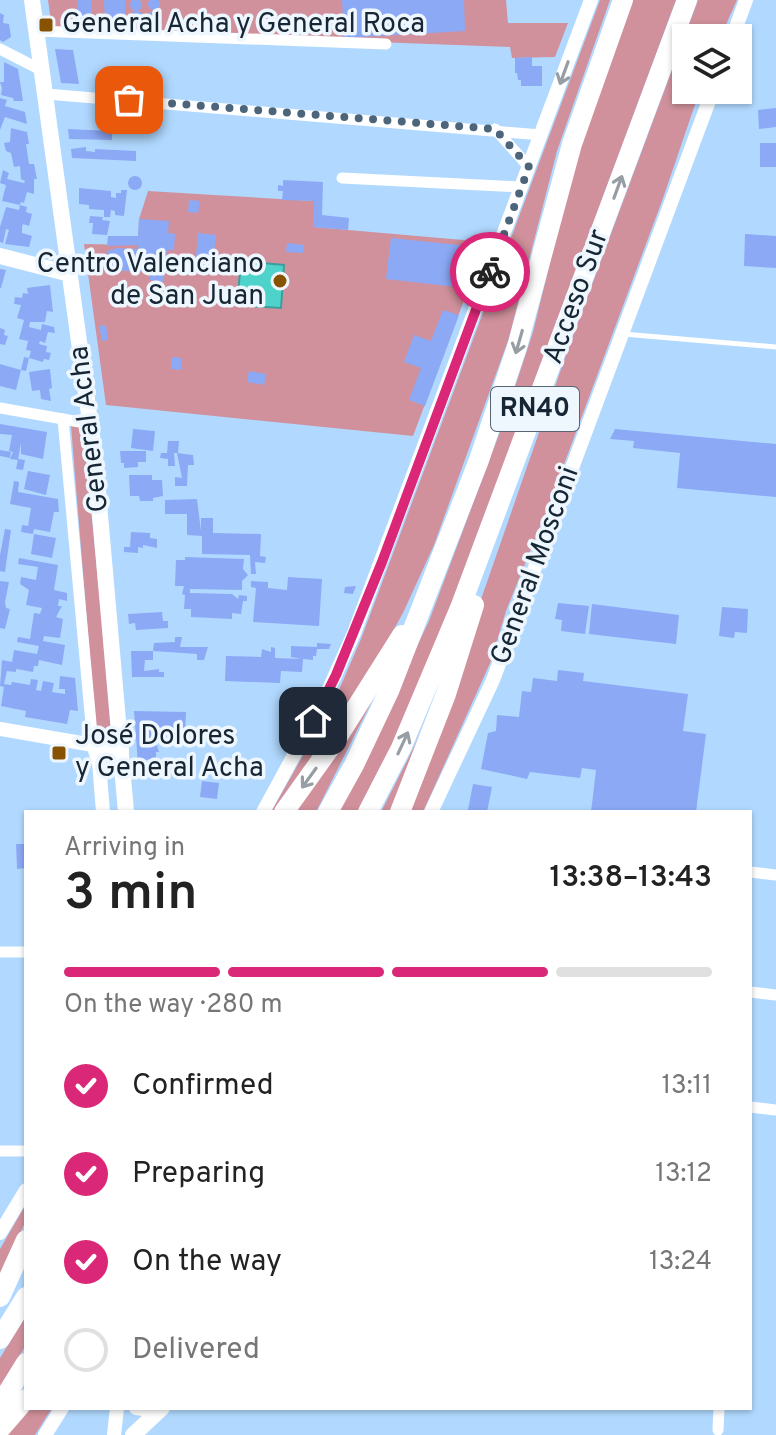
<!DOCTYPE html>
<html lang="en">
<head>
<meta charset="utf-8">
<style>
	:root { --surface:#fff; --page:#f2f2f2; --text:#222; --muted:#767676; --line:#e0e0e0; --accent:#db2777 }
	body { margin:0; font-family:Overpass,sans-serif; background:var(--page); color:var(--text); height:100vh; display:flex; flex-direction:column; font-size:30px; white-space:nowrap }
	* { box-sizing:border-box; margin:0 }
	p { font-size:26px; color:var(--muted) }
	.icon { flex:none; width:44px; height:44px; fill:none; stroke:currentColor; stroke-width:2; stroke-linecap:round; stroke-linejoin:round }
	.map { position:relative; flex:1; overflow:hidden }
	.drawer { position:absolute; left:24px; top:810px; width:728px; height:600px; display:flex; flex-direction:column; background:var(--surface); border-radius:0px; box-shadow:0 2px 6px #0004 }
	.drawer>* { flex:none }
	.fabs { position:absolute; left:672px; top:24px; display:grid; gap:16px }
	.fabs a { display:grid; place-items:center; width:80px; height:80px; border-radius:0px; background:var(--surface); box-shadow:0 2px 6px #0004; font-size:40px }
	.pin { position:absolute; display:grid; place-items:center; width:68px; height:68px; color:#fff; margin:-34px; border-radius:16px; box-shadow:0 4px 12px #0006 }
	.courier { position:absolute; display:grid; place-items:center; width:80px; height:80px; margin:-40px; border:6px solid #db2777; border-radius:50%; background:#fff; color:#222; box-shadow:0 2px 10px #0007 }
	.headline em { font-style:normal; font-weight:600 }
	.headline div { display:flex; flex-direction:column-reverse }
	.headline { display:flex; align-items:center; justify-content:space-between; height:136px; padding:0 40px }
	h1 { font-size:52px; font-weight:600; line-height:60px }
	.bar { display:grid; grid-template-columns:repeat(4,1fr); gap:12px 8px; align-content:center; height:96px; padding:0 40px }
	.bar i { height:10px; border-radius:6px; background:var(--line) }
	.bar .current { background:var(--accent) }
	.bar p { grid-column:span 4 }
	ol { padding:0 40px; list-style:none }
	li { display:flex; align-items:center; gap:24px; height:88px }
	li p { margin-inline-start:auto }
	li .icon { padding:8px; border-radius:50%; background:var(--accent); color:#fff; stroke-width:4 }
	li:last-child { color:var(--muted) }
	li i { width:44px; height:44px; border:4px solid var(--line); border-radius:50% }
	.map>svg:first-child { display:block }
	.green { fill:#d0919c }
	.water { fill:#4dd3c9; stroke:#3d9f9c; stroke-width:2 }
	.building { fill:#8ca9f6 }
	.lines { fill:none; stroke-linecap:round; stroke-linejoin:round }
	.service { stroke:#fff; stroke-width:5 }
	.minor { stroke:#fff; stroke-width:11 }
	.tertiary { stroke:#fff; stroke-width:14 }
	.secondary { stroke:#fff; stroke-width:16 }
	.motorway { stroke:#fff; stroke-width:20 }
	.oneway { stroke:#979da4 }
	.done { stroke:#4d657b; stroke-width:8; stroke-dasharray:0 14.4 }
	.route { stroke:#db2777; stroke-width:10 }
	.poi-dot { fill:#885300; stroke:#eef6fe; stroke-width:3 }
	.labels { text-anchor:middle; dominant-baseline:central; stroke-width:7; stroke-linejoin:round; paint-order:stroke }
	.shield { fill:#eef6fe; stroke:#586471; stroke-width:2 }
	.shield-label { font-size:26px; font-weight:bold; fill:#172634 }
	.poi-label { font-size:28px; fill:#172634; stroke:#eef6fe; text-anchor:start }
	.street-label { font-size:28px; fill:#172634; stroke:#eef6fe }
</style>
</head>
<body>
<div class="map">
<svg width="776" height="1435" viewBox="0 0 776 1435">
	<rect width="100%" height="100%" fill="#b1d9ff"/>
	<g class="green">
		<path d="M48,0h458l2,23h60l-13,34 -43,1 -2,-11 -458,-17z"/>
		<path d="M600,0h10l-53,151 -48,187 -75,207 -31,68 -40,72 -85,127h-7l64,-113 26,-60z"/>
		<path d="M633,0h43l-235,633 -32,78 -49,101h-22l91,-191 72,-192 32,-97 43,-175z"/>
		<path d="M698,0h39l-17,38h-34v52h14l-38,111 -112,301 -44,109 -15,50 -68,151h-16l160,-460z"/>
		<path d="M148,191l166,10v26l172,15 -73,194 -307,-31 -22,-161 54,1 1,-26z"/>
		<path d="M71,426l12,2 29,294 -5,10 -11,-1z"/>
		<path d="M449,663l-55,149h-13l34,-67z"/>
		<path d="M377,691l-61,121h-26z"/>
		<path d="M26,1204v16l-26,59v-30z"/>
		<path d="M26,1316v29l-26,42v-29z"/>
		<path d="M28,1408h24l-17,27h-30z"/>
	</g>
	<path class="water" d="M241,261l43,4 -3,43 -44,-3z"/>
	<g class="building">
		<circle cx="154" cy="4" r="6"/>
		<circle cx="136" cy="5" r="6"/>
		<path d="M77,0h14l2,32 -14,-1z"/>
		<path d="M104,0h21l1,26h-21z"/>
		<path d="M342,0h122l1,31 -121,7z"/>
		<circle cx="154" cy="18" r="7"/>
		<circle cx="137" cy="18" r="7"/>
		<path d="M0,13l4,2 -1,8 6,1 2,13 -8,5 -3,-2z"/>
		<path d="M55,49l18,1 6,34 -18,-1z"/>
		<path d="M532,57v9h10v20h-21v-6h-3l-1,-7h-2v-15z"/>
		<path d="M4,62l14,7 5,32h-9l-1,-3 -12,-3 1,-7 -2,-6h4z"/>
		<path d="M0,98l7,2 -2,6 20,6 2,12 -22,-7 -5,13z"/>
		<path d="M776,108v19l-17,2 -1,-19z"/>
		<path d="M11,128l16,4 2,12h-3l3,20h5l3,15h-3v15l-7,-2 -3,11 -3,-1 -1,3 -18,-4 4,-16 -6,-2 3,-13 6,3 -2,6 17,4 1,-2 -4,-2 -1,-13 -6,1 -3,-14 -5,-2 -2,-8 6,-1z"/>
		<path d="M68,129l44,2v9l-43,-1z"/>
		<rect x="760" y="143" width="16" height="24"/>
		<path d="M86,147v4l9,1v-3l41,2v10l-64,-3 -1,-9z"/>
		<circle cx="135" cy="183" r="7"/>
		<path d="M283,180l40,2 -1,33 27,3 -1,12 -35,-3 1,-26 -32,-1 1,-9h-5v-6l5,1z"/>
		<path d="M79,188l32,3v6l5,1v-5h5v-3h6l-3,26 -9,-1v-4l-4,-1 -1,7h-6v-7l-15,-1v-4l-10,-1z"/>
		<path d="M189,200l11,1 -2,12 -10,-1z"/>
		<path d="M20,205l7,2 -1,5 6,2 -3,12 -6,-2 -1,3v6l10,3 -3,11 -24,-3 4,-14 -3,-1 -3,14 -3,-1v-15l6,-20 13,3z"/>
		<path d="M90,216l13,1 -1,3 8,1 -3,14 -15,-1 1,-11h-4z"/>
		<path d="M139,219l30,2 -1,12 7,1 -1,16h-7l-1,8 -3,-1 -1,7h4l-3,18 -13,-2v-8l-44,-2 1,-19 10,-3 21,1v-4l-31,1 1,-10h30z"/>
		<path d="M198,233l18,2 -4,35 -17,-2z"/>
		<path d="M745,234l31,2v32l-32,-2z"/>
		<path d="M391,238l87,9 -13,41 -79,-9z"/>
		<path d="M287,243l17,2 -1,8 -17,-1z"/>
		<path d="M0,269l6,1 -5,18h-1z"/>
		<path d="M50,285l3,27 -6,-1 -2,11h-15l-1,5 12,3 1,-6 12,3 1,6 -7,-1 -3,11 -5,-2 -1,3 8,2 -1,6 5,1 -2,7 -5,-1 -1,3 -14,-4 -3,13 -5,-1 3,-13 5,1 2,-7 -5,-1 2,-9 -9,-2 5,-19 -7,-2 4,-13 -7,-1 1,-7 7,1 1,-5 5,1 -1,-6z"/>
		<path d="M443,310l16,5 -34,91 -16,-6 12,-32 -17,-6 10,-27 17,6z"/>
		<path d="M106,325l2,15 -6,1 -3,-15z"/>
		<path d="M0,328l5,2 -1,5 4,1 -3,9 -5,-1z"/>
		<path d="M171,357l10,1v12l-10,-1z"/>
		<path d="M0,364l21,6 -5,20 -16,-4z"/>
		<path d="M50,369l2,19 -3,1 2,12 -10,-2 -1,-9 -8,1 -3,-19z"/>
		<path d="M249,371l17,3 -2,11 -17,-3z"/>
		<path d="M0,424l47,8 -4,27 -22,-5v-11l-3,17 -8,-1 3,-7 -4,-1 3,-16 -12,-1z"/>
		<path d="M133,429l22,2 -2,20 -22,-3z"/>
		<path d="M615,429l161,15v53l-99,-9 3,-35 -47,-5 1,-7 -24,-2z"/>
		<path d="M168,441h11l-1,12h-4l1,13h-7v-7l-8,-1 1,-5h6z"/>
		<path d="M0,450l11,2 -1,6 -10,-2z"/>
		<path d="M120,451h26v11h-8v5l-14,1v-5h-3z"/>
		<path d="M177,453l16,2 1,10h-6l-1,21h-12v-9l7,1z"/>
		<path d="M18,459l7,1 -2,10 -7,-1z"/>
		<path d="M28,471l22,4 -4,20 -22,-6z"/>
		<path d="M129,475h23v5h10l1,16 -10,2v3h-13l-1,-5h-9z"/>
		<path d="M14,481l5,1 -1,10 40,7 1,13h-5l-4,20 -16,-3 -1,5 -12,-2 1,-7 6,1 3,-18 -21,-4z"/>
		<path d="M197,499l4,32v-13h12v15l48,1 -1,22 6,1 -1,6 -10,-1 1,12h-5l-1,-19 -48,-1v-18l-15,-1v-21h-22v-14z"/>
		<path d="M5,529l6,1 -6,42 -5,-1v-16z"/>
		<path d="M131,532l19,1v5l7,1v9l-14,-3v3l-5,-1v6l-14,-1v-5h6z"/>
		<path d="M34,534l22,4 -4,20 -21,-4z"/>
		<path d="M185,557l59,2 -1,10 5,6 -6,6v9l-52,-1v4l42,1 6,5 1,-4 8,1v5h-4l-2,13 -9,-1v6l-41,-2v-8h-7l1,-14 -3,-1 2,-8h-9l1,-26h9z"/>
		<path d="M19,558l39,7 -4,25 13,3v8l-8,-2 -1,7h4l-6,11 7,2 -3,19 -16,-2 -1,5 22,4 -3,20 -23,-5 -1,6h-4l-1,6 -17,-3v3l-9,-1 -3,13 7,1 1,-3 18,3 1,-6 7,1 -2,10 5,1 2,-10 11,2 -2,9 13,2v-5h-6l1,-13 15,2 3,33 -8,-1 -3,14 -42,-7 1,-6 -25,-5 3,-19 -4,-1 2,-26 10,2 2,-12 23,4 2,-8 -22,-4 1,-5 12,2 4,-26 6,1 2,-6 -16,-3 3,-15 -9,-6 1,-7 15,3 2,-13 -20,-3z"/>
		<path d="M288,577l34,2 -3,47 -66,-4 3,-34 -5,-1v-6l17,1v6l19,2z"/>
		<path d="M0,581l9,1 -4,20 1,6 4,1 -5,20 -5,-1z"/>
		<path d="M356,586l-3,8 -9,-1 1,-6z"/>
		<path d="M558,603l31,3 -4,28 -24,-3 1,-11 -7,-1z"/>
		<path d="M592,604l87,11 -3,29 -87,-10z"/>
		<path d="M722,607l26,2 -1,24 -12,-1 -1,6 -15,-2z"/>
		<path d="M162,612l1,9h5v7l-32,2 -1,-7 -6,1 -1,-10z"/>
		<path d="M175,637h7l-2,10h28l-4,13h-7v-6l-44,-3v9h-8l-1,11 15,-2v3h5v5h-32l-1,-26h22l1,-8 21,-1z"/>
		<path d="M317,643l14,1 -2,5h-12l-1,7h-3v4l-10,-1 -1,13 -21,-1 -1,12 -55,-2 1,-25 35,1 1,-8 9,3v-5l4,1v10l26,1 -10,-2v-11l26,1z"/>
		<path d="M558,670l26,3 -1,8 105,13 -5,37 23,3 -10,78h-105l5,-42 -14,-2 -2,10 -50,-6 -3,7 -46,-10 7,-36 8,-2 1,-16 22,2 3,-26 9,1 2,-14 24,3z"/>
		<path d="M134,711l52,1 -1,27h-30l4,13h-3v7l-12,1v4h-6z"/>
		<path d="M202,781l17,2 -2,16 -17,-2z"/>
		<path d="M473,784l19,3 -5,25 -19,-2z"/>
		<path d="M16,844h10v24l-9,1z"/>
	</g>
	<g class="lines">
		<path class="service" d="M623,334l153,13"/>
		<g class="minor">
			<path d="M37,31l349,13"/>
			<path d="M0,49l43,22"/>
			<path d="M46,94l495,41"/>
			<path d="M495,129l34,38"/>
			<path d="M342,178l179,9"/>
			<path d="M0,408l91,16"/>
			<path d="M63,419l30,326"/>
			<path d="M750,872l26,3"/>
			<path d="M0,952h26"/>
			<path d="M750,992l26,3"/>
			<path d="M750,1107l26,3"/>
			<path d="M0,1151h26"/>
			<path d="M718,1430l1,-22"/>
		</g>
		<g class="tertiary">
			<path d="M732,38l14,-38"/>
			<path d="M0,729l122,21"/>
			<path d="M93,745l6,17 4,50"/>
			<path d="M263,812l61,-112 30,-67 237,-633"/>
			<path d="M431,812l62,-132 220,-590"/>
			<path d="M0,1233l26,-43"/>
			<path d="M136,1408l22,3"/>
			<path d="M45,1435l17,-27"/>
			<path d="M114,1435l3,-27"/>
		</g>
		<g class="secondary">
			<path d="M32,0l63,458 31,354"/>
			<path d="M0,256l70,18"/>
			<path d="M133,1435l29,-27"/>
		</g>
		<g class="motorway">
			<path d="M284,812l53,-74 65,-103"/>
			<path d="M328,812l26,-47 35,-74 90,-231 38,-113 55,-203 51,-144"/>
			<path d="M368,812l33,-64 59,-140 227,-608"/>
			<path d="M400,812l46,-118 28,-89"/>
			<path d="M0,1297l26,-57"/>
			<path d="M0,1339l26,-42"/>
			<path d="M0,1405l26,-42"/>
			<path d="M0,1429l26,-30"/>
		</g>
	</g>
	<defs><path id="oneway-shaft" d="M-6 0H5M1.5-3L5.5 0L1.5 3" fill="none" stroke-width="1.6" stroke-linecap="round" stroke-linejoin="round" transform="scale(2)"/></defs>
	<g class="oneway">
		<use href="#oneway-shaft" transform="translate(564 73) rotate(110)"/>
		<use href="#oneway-shaft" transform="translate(618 187) rotate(-70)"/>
		<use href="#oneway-shaft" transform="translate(519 342) rotate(106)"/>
		<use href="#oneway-shaft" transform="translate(403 743) rotate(-65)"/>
		<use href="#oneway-shaft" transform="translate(309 778) rotate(126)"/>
	</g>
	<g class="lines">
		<path class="done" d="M129,100l366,29 34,38 -39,105"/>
		<path class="route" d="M313,721l23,-46 46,-113 108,-290"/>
	</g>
	<g class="poi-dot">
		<rect x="38" y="17" width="16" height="16" rx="4"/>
		<circle cx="280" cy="281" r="8"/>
		<rect x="51" y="745" width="16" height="16" rx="4"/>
	</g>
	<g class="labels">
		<rect class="shield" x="491" y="387" width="88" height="44" rx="6"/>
		<g class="shield-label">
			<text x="535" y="409">RN40</text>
		</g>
		<g class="poi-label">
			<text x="62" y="25">General Acha y General Roca</text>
			<text x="264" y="265" text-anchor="end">Centro Valenciano<tspan x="264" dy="32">de San Juan</tspan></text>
			<text x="75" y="737">José Dolores<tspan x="75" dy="32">y General Acha</tspan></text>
		</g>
		<g class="street-label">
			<text transform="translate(577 297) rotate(-70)">Acceso Sur</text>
			<text transform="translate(90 429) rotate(-97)">General Acha</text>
			<text transform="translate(536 566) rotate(-70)">General Mosconi</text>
		</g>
	</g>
</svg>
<div class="fabs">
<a><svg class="icon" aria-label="layers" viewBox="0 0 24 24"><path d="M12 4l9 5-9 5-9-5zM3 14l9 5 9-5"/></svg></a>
</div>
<div class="pin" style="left:129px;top:100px;background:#ea580c"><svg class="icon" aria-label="bag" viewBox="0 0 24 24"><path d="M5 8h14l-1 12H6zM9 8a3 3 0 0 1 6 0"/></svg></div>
<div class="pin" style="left:313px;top:721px;background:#1f2937"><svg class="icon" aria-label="home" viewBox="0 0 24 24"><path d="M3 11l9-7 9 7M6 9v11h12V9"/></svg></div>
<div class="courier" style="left:490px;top:272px"><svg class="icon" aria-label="bike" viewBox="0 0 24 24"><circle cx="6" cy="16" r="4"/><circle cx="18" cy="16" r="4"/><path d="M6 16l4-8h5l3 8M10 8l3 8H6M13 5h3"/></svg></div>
<section class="drawer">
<div class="headline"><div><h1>3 min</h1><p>Arriving in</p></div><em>13:38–13:43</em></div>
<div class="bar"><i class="current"></i><i class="current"></i><i class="current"></i><i></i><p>On the way · 280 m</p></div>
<ol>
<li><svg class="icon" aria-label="check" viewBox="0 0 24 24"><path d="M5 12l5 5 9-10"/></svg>Confirmed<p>13:11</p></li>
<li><svg class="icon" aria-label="check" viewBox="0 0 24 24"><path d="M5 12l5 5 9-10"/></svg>Preparing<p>13:12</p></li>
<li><svg class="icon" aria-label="check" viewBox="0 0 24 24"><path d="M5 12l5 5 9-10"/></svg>On the way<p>13:24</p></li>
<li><i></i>Delivered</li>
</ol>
</section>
</div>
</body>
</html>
